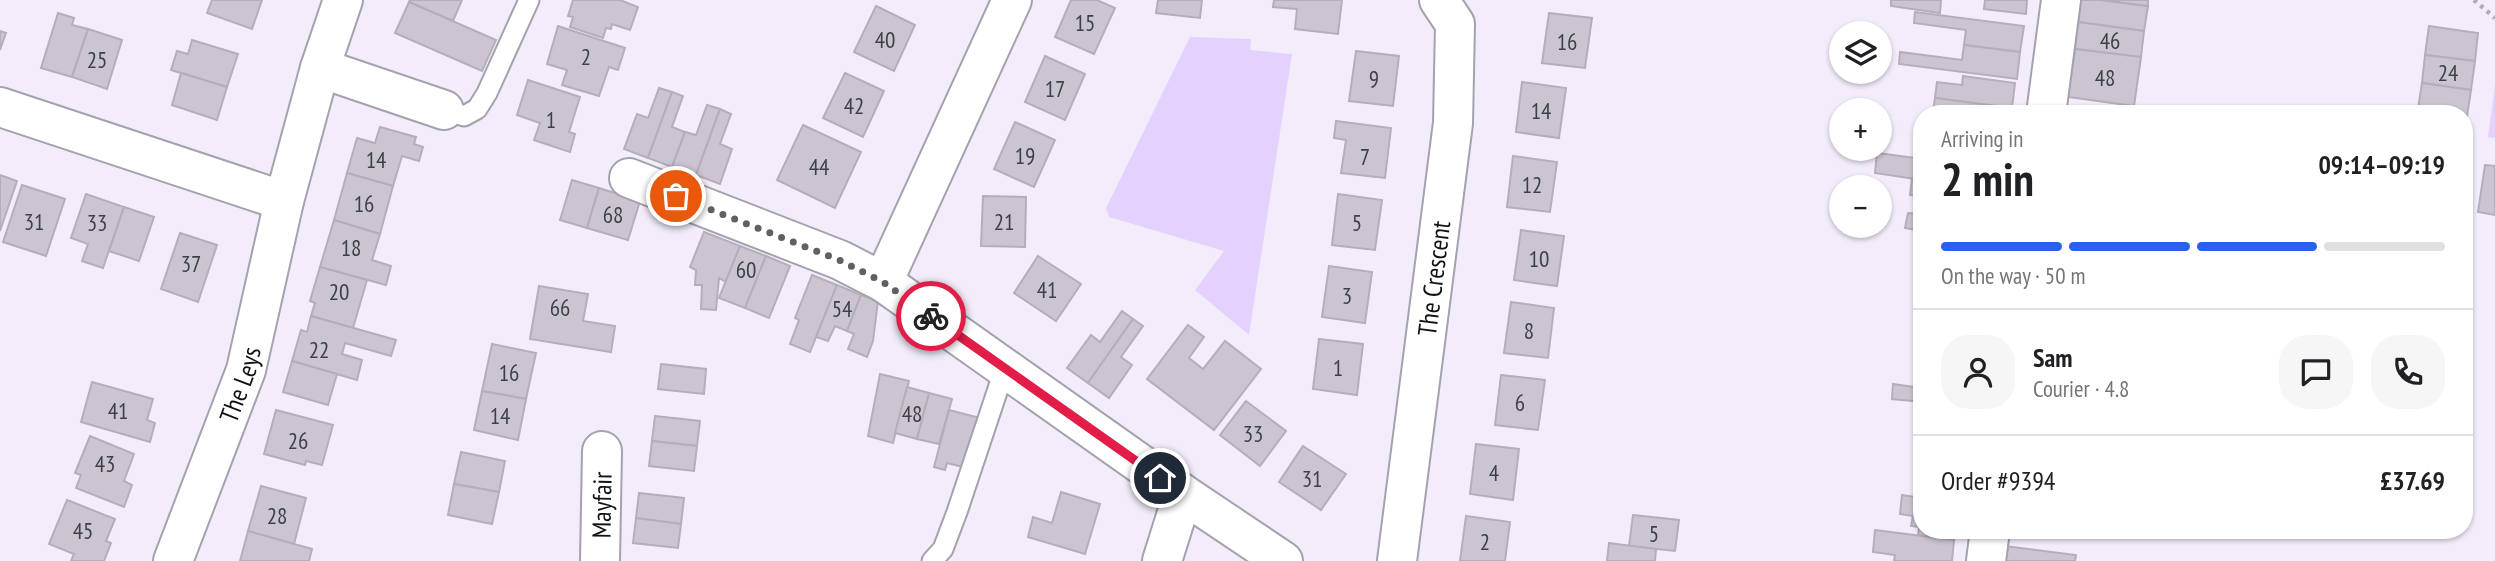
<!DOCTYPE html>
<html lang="en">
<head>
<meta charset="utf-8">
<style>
	:root { --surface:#fff; --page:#f6f6f6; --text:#202124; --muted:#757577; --line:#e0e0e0; --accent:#2563eb }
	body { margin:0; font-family:"PT Sans Narrow",sans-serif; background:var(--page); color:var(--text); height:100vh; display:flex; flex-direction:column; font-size:26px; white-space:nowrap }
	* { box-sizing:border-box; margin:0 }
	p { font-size:23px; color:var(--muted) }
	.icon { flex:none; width:38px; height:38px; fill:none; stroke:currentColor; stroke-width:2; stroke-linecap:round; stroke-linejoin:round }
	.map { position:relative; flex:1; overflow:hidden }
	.sheet { position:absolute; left:1913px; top:105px; width:560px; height:434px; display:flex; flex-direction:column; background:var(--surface); border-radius:28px; box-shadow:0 2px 5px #0004 }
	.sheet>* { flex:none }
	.controls { position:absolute; left:1829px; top:21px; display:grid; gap:14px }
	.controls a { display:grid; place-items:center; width:63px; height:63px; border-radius:50%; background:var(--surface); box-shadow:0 2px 5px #0004; font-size:35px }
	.pin { position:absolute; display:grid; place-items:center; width:60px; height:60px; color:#fff; margin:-30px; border:4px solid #fff; border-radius:50%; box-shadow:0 2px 7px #0007 }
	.courier { position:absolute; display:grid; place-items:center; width:70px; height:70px; margin:-35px; border:5px solid #e11d48; border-radius:50%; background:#fff; color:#222; box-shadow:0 2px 9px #0007 }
	.headline em { font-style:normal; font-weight:600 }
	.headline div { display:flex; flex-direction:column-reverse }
	.headline { display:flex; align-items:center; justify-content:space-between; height:119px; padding:0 28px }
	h1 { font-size:46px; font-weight:600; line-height:52px }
	.bar { display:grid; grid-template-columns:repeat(4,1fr); gap:10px 7px; align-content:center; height:84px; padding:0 28px }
	.bar i { height:9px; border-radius:5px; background:var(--line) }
	.bar .selected { background:var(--accent) }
	.bar p { grid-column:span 4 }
	.line { display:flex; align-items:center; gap:18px; padding:0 28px; border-top:2px solid var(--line) }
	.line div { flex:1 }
	.round { display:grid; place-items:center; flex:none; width:74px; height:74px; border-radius:28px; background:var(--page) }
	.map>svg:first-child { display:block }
	.green { fill:#e5d1fe }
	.building { fill:#cbc5d2; stroke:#b4aebb; stroke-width:2 }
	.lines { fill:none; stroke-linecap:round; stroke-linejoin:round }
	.service-casing { stroke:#a6a1ae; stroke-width:23 }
	.minor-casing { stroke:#a6a1ae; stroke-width:42 }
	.path { stroke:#b0abb6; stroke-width:4.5; stroke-dasharray:3.5 5; stroke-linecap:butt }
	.service { stroke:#fff; stroke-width:19 }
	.minor { stroke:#fff; stroke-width:38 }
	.done { stroke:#615e66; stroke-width:7; stroke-dasharray:0 12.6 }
	.route { stroke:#e11d48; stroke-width:9 }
	.labels { text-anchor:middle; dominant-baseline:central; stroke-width:6; stroke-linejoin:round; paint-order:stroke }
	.number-label { font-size:23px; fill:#413e45 }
	.street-label { font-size:26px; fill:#131116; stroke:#fdfdfd }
</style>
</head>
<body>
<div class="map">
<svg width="2495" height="561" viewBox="0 0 2495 561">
	<rect width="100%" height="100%" fill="#f3edfb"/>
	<g class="green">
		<path d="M1190,37l61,2 -1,11 42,4 -43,281 -54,-45 29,-39 -115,-34 -3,-9z"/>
		<path d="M2495,85v53l-7,-1z"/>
	</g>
	<g class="building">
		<path d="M212,0h50l-10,29 -45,-16z"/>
		<path d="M410,0h52l-9,21 -44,-19z"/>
		<path d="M573,0h47l18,7 -8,23 -18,-6 -1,5 -5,-1 -3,10 -33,-11 3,-10 -5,-1z"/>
		<path d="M1071,0h26l18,8 -21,46 -39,-17z"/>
		<path d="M1158,0h44l-2,18 -44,-5z"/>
		<path d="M1274,0h68l-4,34 -43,-5 2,-20 -24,-2z"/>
		<path d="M1891,0h50l-1,13 -49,-7z"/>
		<path d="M1985,0h42l-1,14 -42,-5z"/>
		<path d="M2081,0h20l47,6 -4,25 -66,-9z"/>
		<path d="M2101,0h47v6z"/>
		<path d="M409,2l87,38 -14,31 -87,-38z"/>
		<path d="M876,6l39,19 -21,46 -40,-19z"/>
		<path d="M1915,12l109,14 -4,26 -56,-7 2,-15 -52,-7z"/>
		<path d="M58,13l16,5 -2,7 16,4 -16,48 -31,-9z"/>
		<path d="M1549,13l43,5 -7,50 -43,-5z"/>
		<path d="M2078,22l66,9 -3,26 -66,-8z"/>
		<path d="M558,26l67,22 -7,22 -9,-3 -10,29 -37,-11 5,-15 -20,-6z"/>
		<path d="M2429,26l49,7 -3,28 -50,-6z"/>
		<path d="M88,29l34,11 -15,49 -35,-12z"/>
		<path d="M0,31l6,2 -6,17z"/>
		<path d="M192,40l46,14 -11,33 -56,-17 6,-19 11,3z"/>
		<path d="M1964,45l56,7 -3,27 -118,-15 1,-12 62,8z"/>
		<path d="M2075,49l66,8 -7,49 -66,-9z"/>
		<path d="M1356,51l43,5 -6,50 -44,-5z"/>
		<path d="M2425,55l50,6 -4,29 -49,-7z"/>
		<path d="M1045,56l40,18 -20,46 -40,-18z"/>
		<path d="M181,73l46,14 -10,33 -45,-15z"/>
		<path d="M845,73l39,18 -21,46 -40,-19z"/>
		<path d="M1963,76l52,7 -3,25 -77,-10 2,-16 25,3z"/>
		<path d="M528,80l52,17 -11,35 6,2 -5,18 -36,-12 6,-17 -23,-8z"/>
		<path d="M1522,82l44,6 -7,50 -43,-6z"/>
		<path d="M2422,83l49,7 -4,26 -49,-7z"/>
		<path d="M659,88l13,4 -24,66 -24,-9 13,-35 11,4z"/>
		<path d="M672,92l11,4 -11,31 13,5 -13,35 -24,-9z"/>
		<path d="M1935,98l77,10 -1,6h-57l-21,-3z"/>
		<path d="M707,105l13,4 -24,66 -24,-8 13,-35 11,3z"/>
		<path d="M720,109l11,5 -11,30 12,5 -12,35 -24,-9z"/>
		<path d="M2418,109l34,5h-34z"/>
		<path d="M1336,121l55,7 -6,50 -44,-5 5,-33 -12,-2z"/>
		<path d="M1015,122l40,18 -21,47 -40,-18z"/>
		<path d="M803,125l58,27 -26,56 -58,-28z"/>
		<path d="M380,127l36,10 -2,7 9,3 -4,14 -17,-5 -9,30 -46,-13 10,-35 18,5z"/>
		<path d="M1916,149h6v31l-47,-7 2,-20 38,5z"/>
		<path d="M1513,156l44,6 -7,50 -43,-5z"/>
		<path d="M2485,165l10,1v49l-17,-3z"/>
		<path d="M347,173l46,13 -13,48 -46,-14z"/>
		<path d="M0,175l17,6 -17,50z"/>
		<path d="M1912,178l10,2v17l-12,-2z"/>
		<path d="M572,180l27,8 -12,40 -27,-8z"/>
		<path d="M22,185l43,14 -19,57 -43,-14z"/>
		<path d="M599,188l41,13 -12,39 -41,-12z"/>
		<path d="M86,194l38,13 -21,61 -21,-7 6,-17 -17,-6z"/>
		<path d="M1338,194l44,6 -7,50 -43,-5z"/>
		<path d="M983,196l43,1 -1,50 -44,-1z"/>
		<path d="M124,207l30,10 -15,44 -30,-10z"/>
		<path d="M1908,213l14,1v17l-17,-3z"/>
		<path d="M334,220l46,14 -8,26 19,6 -5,19 -66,-18z"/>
		<path d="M1521,230l43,6 -7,50 -43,-6z"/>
		<path d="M704,232l36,14 -14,36 -7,-4 -3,32 -15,-1 1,-24h-7l1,-15 -6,-3z"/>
		<path d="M180,233l37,12 -19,57 -37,-13z"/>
		<path d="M740,246l26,10 -21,52 -26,-10z"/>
		<path d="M766,256l24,10 -21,52 -24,-10z"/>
		<path d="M1038,256l43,28 -25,37 -42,-28z"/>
		<path d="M1329,266l43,6 -7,51 -43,-6z"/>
		<path d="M320,267l47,13 -14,48 -42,-12 4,-13 -5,-2z"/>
		<path d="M812,275l25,10 -27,67 -20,-8 9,-24 -4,-2z"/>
		<path d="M837,285l24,10 -14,36 -12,-5 -7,15 -12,-4z"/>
		<path d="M539,286l49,8 -5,27 32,5 -4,26 -81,-13z"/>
		<path d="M861,295l17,6 -5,40 -6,16 -19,-8 6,-15 -7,-3z"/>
		<path d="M1511,302l43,6 -6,50 -44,-5z"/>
		<path d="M1919,303l3,1v25l-6,-1z"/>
		<path d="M1122,311l11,8 -45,64 -21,-15 24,-33 9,7z"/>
		<path d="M311,316l85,24 -5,16 -46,-13 -3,11 20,6 -5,20 -65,-19 9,-31 6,2z"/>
		<path d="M1133,319l10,7 -22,31 11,8 -23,33 -21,-15z"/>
		<path d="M1188,325l16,12 -15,21 14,11 22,-28 36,28 -47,61 -67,-51z"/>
		<path d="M1319,339l44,5 -6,51 -44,-6z"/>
		<path d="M492,344l44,9 -10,46 -44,-8z"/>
		<path d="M292,361l45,13 -9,31 -45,-13z"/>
		<path d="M661,364l45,5 -2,25 -46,-5z"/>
		<path d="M880,374l29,7 -16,62 -25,-7z"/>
		<path d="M1501,375l44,5 -7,50 -43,-5z"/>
		<path d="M92,382l61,17 -6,21 8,3 -5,19 -69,-20z"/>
		<path d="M1893,384l29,4v14l-30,-3z"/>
		<path d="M907,387l22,6 -12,46 -22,-6z"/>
		<path d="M482,391l44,8 -8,41 -44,-10z"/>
		<path d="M929,393l23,6 -13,45 -22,-5z"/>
		<path d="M1246,401l40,30 -26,35 -40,-31z"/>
		<path d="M276,410l57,15 -11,40 -16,-4 -1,4 -41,-11z"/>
		<path d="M949,410l31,8 -13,50 -20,-5 -2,7 -11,-3z"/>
		<path d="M655,416l45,5 -3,25 -45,-5z"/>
		<path d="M90,436l44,18 -10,27 8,4 -8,22 -48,-19 5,-13 -6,-2z"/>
		<path d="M652,441l45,5 -3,25 -45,-5z"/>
		<path d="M1476,444l43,5 -6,51 -43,-6z"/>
		<path d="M1303,446l43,28 -25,36 -42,-28z"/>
		<path d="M461,452l44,9 -6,31 -45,-8z"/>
		<path d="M454,484l45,8 -7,32 -44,-9z"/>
		<path d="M261,486l45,12 -12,46 -46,-13z"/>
		<path d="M1061,492l39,12 -15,50 -57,-17 5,-20 19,6z"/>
		<path d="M639,493l45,5 -3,26 -45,-6z"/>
		<path d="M1902,495l20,3v32h34l-2,10 -36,-4 1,-9 -8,-1 2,-10 -13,-2z"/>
		<path d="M67,500l48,19 -9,22 5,2 -7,18h-33l3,-7 -25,-10z"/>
		<path d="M1633,515l46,5 -4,31 -46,-5z"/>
		<path d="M1466,516l44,6 -5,39h-45z"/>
		<path d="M636,518l45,6 -3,24 -45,-5z"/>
		<path d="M1875,530l79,10 -2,21h-58l1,-6 -22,-3z"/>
		<path d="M2008,530h61l-1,6 -15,-2v4z"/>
		<path d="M248,531l64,18 -3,12h-69z"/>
		<path d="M1609,543l47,6 -1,12h-48z"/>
		<path d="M2005,546l71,9 -1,6h-71z"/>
	</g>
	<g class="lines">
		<g class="service-casing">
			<g id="service">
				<path d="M444,110l20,6 13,-7 10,-16 42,-93"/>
				<path d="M932,561l11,-12 14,-37 48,-144"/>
			</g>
		</g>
		<g class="minor-casing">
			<g id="minor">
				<path d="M320,68l124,42"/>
				<path d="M0,107l284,94"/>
				<path d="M2046,114l15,-114"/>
				<path d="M629,178l211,82 43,22 300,212 100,67"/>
				<path d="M883,282l129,-282"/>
				<path id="s1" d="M173,561l73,-191 38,-169 36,-133 23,-68"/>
				<path id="s2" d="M600,561l2,-110"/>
				<path d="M1162,561l21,-67"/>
				<path id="s3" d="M1397,561l56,-438 2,-99 -16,-24"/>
				<path d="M1986,561l4,-31"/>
			</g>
		</g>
		<path class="path" d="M2474,0l21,18"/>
		<use href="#service" class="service"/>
		<use href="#minor" class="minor"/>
	</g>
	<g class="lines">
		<path class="done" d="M676,196l163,64 44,22 48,34"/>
		<path class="route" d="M931,316l229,162"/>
	</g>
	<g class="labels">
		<g class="number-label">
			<text x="1085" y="22">15</text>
			<text x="885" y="39">40</text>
			<text x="2110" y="40">46</text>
			<text x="1567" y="41">16</text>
			<text x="586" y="56">2</text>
			<text x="97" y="59">25</text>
			<text x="2448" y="72">24</text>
			<text x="2105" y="77">48</text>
			<text x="1374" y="78">9</text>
			<text x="1055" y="88">17</text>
			<text x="854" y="105">42</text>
			<text x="1541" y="110">14</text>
			<text x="551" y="119">1</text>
			<text x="1025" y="155">19</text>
			<text x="1365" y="156">7</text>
			<text x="376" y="159">14</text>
			<text x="819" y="166">44</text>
			<text x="1532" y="184">12</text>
			<text x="364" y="203">16</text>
			<text x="613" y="214">68</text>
			<text x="34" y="221">31</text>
			<text x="1004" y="221">21</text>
			<text x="97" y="222">33</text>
			<text x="1357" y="222">5</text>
			<text x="351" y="247">18</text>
			<text x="1539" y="258">10</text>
			<text x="191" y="263">37</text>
			<text x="746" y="269">60</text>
			<text x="1047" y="289">41</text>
			<text x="339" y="291">20</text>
			<text x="1347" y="295">3</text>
			<text x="560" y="307">66</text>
			<text x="842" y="308">54</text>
			<text x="1529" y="330">8</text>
			<text x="319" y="349">22</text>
			<text x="1338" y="367">1</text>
			<text x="509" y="372">16</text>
			<text x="1520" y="402">6</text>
			<text x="118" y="410">41</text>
			<text x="912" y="413">48</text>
			<text x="500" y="415">14</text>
			<text x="1253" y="433">33</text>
			<text x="298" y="440">26</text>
			<text x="105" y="463">43</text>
			<text x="1494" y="472">4</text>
			<text x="1312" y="478">31</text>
			<text x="277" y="515">28</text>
			<text x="83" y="530">45</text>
			<text x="1654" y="533">5</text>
			<text x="1485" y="541">2</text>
		</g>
		<g class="street-label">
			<text stroke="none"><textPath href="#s3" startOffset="285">The Crescent</textPath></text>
			<text stroke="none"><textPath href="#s1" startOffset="189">The Leys</textPath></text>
			<text stroke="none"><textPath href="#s2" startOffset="56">Mayfair</textPath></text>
		</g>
	</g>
</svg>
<div class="controls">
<a><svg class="icon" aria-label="layers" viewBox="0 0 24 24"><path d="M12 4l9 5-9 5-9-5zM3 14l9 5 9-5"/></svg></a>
<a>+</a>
<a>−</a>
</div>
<div class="pin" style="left:676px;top:196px;background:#ea580c"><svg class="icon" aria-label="bag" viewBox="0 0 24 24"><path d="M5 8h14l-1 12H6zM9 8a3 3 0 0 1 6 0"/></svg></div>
<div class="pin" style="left:1160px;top:478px;background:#1f2937"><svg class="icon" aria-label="home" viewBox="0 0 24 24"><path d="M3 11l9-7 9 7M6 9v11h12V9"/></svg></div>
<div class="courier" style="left:931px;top:316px"><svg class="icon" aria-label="bike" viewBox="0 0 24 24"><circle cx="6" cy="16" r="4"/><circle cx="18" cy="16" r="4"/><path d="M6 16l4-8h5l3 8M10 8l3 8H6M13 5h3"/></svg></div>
<section class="sheet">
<div class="headline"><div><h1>2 min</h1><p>Arriving in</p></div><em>09:14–09:19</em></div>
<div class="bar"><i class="selected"></i><i class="selected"></i><i class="selected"></i><i></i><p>On the way · 50 m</p></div>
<div class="line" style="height:126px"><a class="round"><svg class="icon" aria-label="person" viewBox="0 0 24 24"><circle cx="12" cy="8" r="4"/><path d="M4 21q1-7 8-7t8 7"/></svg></a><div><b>Sam</b><p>Courier · 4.8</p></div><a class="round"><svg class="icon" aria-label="chat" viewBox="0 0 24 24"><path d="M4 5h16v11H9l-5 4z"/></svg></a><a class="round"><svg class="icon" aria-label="phone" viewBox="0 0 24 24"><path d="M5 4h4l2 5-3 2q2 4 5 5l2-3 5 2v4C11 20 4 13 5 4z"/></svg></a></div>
<div class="line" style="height:91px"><div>Order #9394</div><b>£37.69</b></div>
</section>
</div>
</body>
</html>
